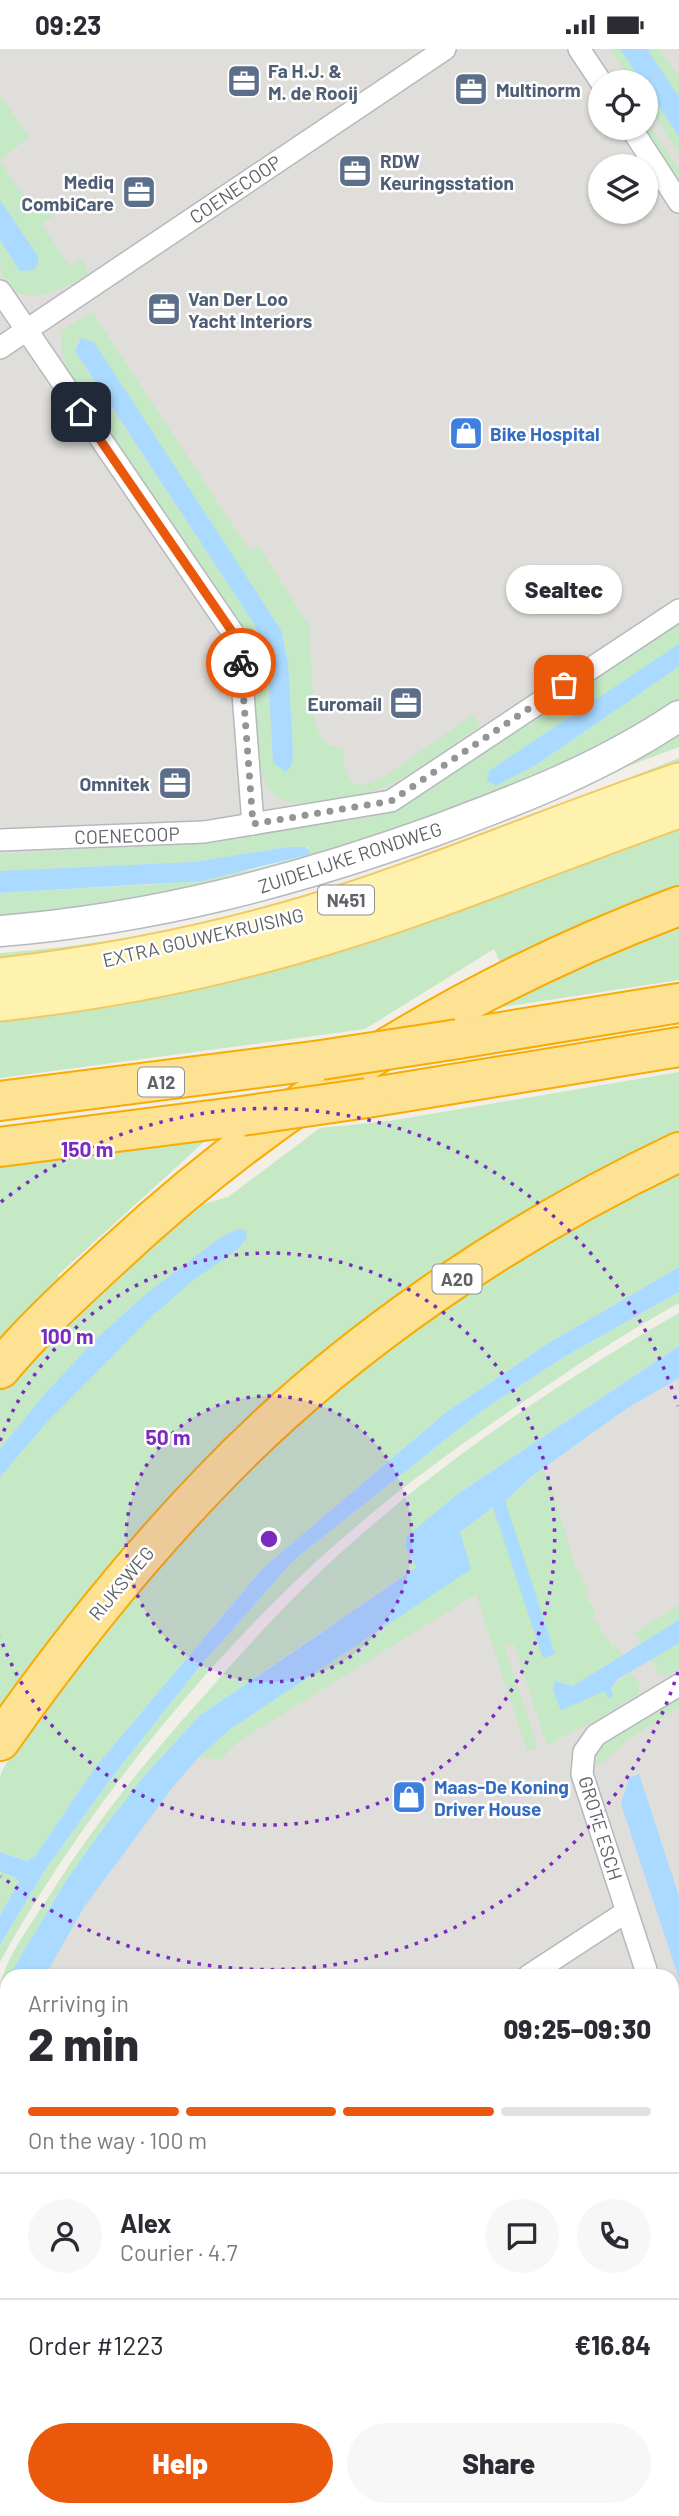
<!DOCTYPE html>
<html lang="en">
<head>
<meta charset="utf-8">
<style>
	:root { --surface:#fff; --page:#f7f7f7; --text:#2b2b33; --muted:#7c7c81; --line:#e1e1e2; --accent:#ea580c }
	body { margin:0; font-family:Barlow,sans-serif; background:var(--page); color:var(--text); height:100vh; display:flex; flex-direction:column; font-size:26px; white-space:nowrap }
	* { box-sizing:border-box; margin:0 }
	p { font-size:23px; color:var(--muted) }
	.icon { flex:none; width:38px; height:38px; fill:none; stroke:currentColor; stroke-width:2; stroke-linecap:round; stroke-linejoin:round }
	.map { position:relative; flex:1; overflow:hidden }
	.side { position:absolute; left:0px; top:1920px; width:679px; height:548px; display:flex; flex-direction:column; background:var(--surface); border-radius:21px 21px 0 0; box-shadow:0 2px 5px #0004 }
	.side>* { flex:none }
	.fabs { position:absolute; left:588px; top:21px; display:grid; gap:14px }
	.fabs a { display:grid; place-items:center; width:70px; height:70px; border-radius:50%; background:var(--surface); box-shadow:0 2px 5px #0004; font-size:35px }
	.pin { position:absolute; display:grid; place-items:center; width:60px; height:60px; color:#fff; margin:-30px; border-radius:14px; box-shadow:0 4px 10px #0006 }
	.courier { position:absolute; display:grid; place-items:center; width:70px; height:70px; margin:-35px; border:5px solid #ea580c; border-radius:50%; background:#fff; color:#222; box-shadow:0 2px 9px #0007 }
	.bubble { position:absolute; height:49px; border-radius:24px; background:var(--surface); box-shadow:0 2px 5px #0004; font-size:23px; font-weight:800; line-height:49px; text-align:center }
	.headline em { font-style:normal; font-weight:800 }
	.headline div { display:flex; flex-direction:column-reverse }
	.headline { display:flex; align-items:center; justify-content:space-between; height:119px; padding:0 28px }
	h1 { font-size:46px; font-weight:800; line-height:52px }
	.bar { display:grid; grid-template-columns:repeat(4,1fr); gap:10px 7px; align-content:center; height:84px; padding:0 28px }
	.bar i { height:9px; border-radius:5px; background:var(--line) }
	.bar .current { background:var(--accent) }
	.bar p { grid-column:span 4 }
	.line { display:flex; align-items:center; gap:18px; padding:0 28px; border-top:2px solid var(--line) }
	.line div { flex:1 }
	.round { display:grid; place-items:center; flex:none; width:74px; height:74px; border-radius:37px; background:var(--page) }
	.cta { display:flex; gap:14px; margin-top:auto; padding:14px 28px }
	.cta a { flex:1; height:80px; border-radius:42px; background:var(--accent); color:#fff; font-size:28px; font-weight:800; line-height:80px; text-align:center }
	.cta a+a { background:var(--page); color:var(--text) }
	.status { display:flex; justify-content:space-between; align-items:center; height:49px; padding:0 35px; background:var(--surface); direction:ltr }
	.status svg { height:19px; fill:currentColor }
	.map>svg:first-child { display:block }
	.industrial { fill:#e0deda; fill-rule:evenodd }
	.green { fill:#c5e8c5; fill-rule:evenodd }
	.water { fill:#aadaff }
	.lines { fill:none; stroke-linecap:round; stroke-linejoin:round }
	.street-casing { stroke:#b5b8bc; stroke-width:24 }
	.secondary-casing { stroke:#b6babf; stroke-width:33 }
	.primary-casing { stroke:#f2c960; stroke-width:37 }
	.highway-casing { stroke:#f9ab00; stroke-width:42 }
	.street { stroke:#fff; stroke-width:21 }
	.secondary { stroke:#fff; stroke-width:30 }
	.primary { stroke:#fff2af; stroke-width:33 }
	.highway { stroke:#fde293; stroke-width:38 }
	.highway-bridge-casing { stroke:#f9ab00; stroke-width:42; stroke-linecap:butt }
	.highway-bridge { stroke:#fde293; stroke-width:38 }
	.done { stroke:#929495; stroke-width:7; stroke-dasharray:0 12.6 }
	.route { stroke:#ea580c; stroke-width:9 }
	.ring { fill:none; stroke:#7b2cbf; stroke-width:3.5; stroke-dasharray:3.5 7 }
	.labels { text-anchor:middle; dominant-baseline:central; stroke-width:5; stroke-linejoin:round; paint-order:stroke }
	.shield { fill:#fff; stroke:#8f9295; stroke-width:2 }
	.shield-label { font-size:18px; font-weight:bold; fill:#5f6368 }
	.service-label { font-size:19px; font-weight:bold; fill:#4e5e75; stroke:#fff; text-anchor:start }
	.street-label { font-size:19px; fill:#5f6368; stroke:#fff }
	.shop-label { font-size:19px; font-weight:bold; fill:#366cbe; stroke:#fff; text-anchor:start }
	.centre { fill:#7b2cbf; stroke:#fff; stroke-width:3.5 }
	.ring-label { font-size:21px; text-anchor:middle; font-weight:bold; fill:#7b2cbf; stroke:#fff; stroke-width:5; stroke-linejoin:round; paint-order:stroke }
</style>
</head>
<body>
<div class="status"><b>09:23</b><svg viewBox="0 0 49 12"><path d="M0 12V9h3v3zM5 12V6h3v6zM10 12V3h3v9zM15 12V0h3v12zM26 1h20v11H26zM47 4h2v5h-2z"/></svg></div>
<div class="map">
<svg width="679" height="2467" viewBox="0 0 679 2467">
	<rect width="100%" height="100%" fill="#f1efe8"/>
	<g class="industrial">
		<path d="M0,0h679v606l-257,159 -198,46 -224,16zM600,33h46v46h-46zM600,117h46v46h-46z"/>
		<path d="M679,1319v1148h-679v-486l7,-15v494h665v-533h-646l175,-242 245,-205z"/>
	</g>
	<g class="green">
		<path d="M610,0h10l22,33h-10z"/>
		<path d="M647,0h13l19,28v20z"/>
		<path d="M646,38l33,50v16l-33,-50z"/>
		<path d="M0,46l29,42 -29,23z"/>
		<path d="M646,71l33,50v15l-38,-57h5z"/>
		<path d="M0,112l34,51 14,-7 7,9 -13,10 27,42 13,-8 6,16c-24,14 -71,41 -87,-1 -1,-9 -1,-24 -1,-33l20,31 19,-13 -39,-58z"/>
		<path d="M92,263l158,239 8,-6 51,81 6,99 11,19 20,7 -3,11 8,19 11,5 22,-9 88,-62 8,11c-28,19 -55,40 -85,56 -21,12 -89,27 -110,19 -15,-6 -22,-20 -24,-34h-5l-5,-94 -187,-306 3,-2 -6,-13v-21zM91,291l190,290 7,33 5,90 -1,11 -5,6 -14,-7 -5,-97 -13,-41 -180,-273 2,-11z"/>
		<path d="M679,575v20l-38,26 -102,93 140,-97v40l-155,81 -289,96 -235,39v-29l158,-9 93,-14 57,-15v-8h-20l-93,15 -195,9v-17l205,-11 32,-5v4l5,-1v-4l128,-19 26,-8z"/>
		<path d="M679,678v20l-61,23 -1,-2z"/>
		<path d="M679,709v9l-324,118 -177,49 -178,29v-10c109,-8 217,-29 322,-60 122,-36 239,-89 357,-135z"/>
		<path d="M679,774v63l-84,32 -95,44 -6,-13 -129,80 -365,49v-63z"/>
		<path d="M679,875v56l-189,29 26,-15z"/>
		<path d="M679,1023v65l-78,40 -494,394 -69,85 -38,57v-332l185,-172 43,-12 92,-69 69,-7z"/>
		<path d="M207,1090l-149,136 1,5 -59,60v-174z"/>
		<path d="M679,1124v94l-132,77 -102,69 -182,155 -167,198 -60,89 -9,6 -27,-9c0,-23 0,-51 0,-74 3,-19 71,-106 87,-125 48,-57 95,-115 147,-168 127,-126 283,-235 445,-312z"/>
		<path d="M679,1243v11c-55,30 -105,64 -156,99 -62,42 -122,85 -178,134 -130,113 -262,275 -345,426v-17l45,-75 65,-90 86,-109 98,-111 189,-150 81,-53z"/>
		<path d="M679,1264v33l-220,147 -53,56 11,17 -218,150 -55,60 -45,58 -32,45 -67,113c0,-29 37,-76 53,-102 44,-69 95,-132 149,-192 48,-55 97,-109 152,-157 93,-83 216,-166 325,-228z"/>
		<path d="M542,1420l6,6 27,90 14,26 -5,2 12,20 -4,3 20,30 4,-2 6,11 -49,31 -18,-5 -2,9 8,19 50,-21 19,-16 10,12 -2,10 -39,25 -52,26 -33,-101 -10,2 34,102 -11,3 -51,-157 -237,147 -19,19 -21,-3 30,-27 142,-95 89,-103 34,-25 49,151 12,-4 -51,-152z"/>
		<path d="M679,1556v15l-38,23 -7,-10z"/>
		<path d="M679,1594v26l-12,7 -9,-3 -7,-14z"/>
		<path d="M679,1644v14l-52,33 -22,21 -11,4c7,-36 56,-54 85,-72z"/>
		<path d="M0,1823l15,5 4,5 -19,33z"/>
	</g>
	<g class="water">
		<path d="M620,0h27l32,48v40l-33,-50v-5h-4z"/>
		<path d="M0,151l39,58 -4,12 -15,1 -20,-31z"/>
		<path d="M81,289l13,4 187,288 7,33 5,90 -1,11 -6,8 -13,-9 -5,-97 -13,-41 -180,-274z"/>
		<path d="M679,595v22l-5,4 -135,93 -43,23 -9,-6 2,-9z"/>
		<path d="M287,798h19l4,5 -2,3 -107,26 -201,12v-22l195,-9z"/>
		<path d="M239,1180l7,2 1,7 -10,12 -45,31 -40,35 -105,106 -47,55v-28l44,-54 53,-57 48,-43 76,-58z"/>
		<path d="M679,1218v25l-115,65 -81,53 -189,150 -98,111 -86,109 -65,90 -45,75v-30l19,-33 -4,-5 -15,-5v-20l27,9 9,-6 60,-89 167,-198 182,-155 102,-69z"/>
		<path d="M679,1297v32l-53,31 -95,68 -26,24 50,153 -12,4 -50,-151 -33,25 11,37 -242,161 -30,27 -26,30 -89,120 -39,69h-36l58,-97 32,-45 45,-58 55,-60 218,-149 -11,-18v-12l53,-44z"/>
		<path d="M679,1571v23l-61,36 -7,9 2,8 -5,2 -3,-7 -44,19 -8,-20 2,-9 18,5z"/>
		<path d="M639,1725l40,122v83l-58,-175 8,-26z"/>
		<path d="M7,1931v66l-7,15v-69z"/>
	</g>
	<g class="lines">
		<g class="street-casing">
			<g id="street">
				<path d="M579,0l22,33"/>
				<path d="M631,79l48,74"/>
				<path d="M0,242l233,342 7,21 13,170"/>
				<path d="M0,299l445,-299"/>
				<path d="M0,791l204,-8 187,-31 288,-191"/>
				<path d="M528,1927l98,-64"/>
				<path d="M648,1927l-66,-202 2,-22 12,-17 83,-50"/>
				<path d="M672,1996l7,20"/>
				<path d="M672,2312l7,-4"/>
				<path d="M95,2460l2,7"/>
				<path d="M434,2467l10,-7"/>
			</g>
		</g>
		<g class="secondary-casing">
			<path id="secondary" d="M0,882c151,-12 292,-49 434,-100 86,-32 168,-63 245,-115"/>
		</g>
		<g class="primary-casing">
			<g id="primary">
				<path d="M0,926c104,-12 207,-32 308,-62 126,-38 246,-91 371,-133"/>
				<path d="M0,955c111,-12 221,-34 328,-67 119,-36 234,-85 351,-126"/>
			</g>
		</g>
		<g class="highway-casing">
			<g id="highway">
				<path d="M458,990l221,-36"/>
				<path d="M367,1049l312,-51"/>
				<path d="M0,1052l321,-41"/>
				<path d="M0,1098l242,-31"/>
				<path d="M0,1320c35,-42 76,-79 116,-116 163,-152 354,-269 563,-347"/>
				<path d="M0,1692c64,-91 133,-178 210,-258 129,-136 300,-251 469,-331"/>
			</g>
		</g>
		<use href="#street" class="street"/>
		<use href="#secondary" class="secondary"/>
		<use href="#primary" class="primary"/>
		<use href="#highway" class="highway"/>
		<g class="highway-bridge-casing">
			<g id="highway-bridge">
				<path d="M321,1011l137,-21"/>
				<path d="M242,1067l125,-18"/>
			</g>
		</g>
		<use href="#highway-bridge" class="highway-bridge"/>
	</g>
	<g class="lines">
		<path class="done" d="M241,614l12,161 138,-23 173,-116"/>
		<path class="route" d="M81,363l152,221 8,30"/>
	</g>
	<circle cx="269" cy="1490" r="143" fill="#7b2cbf" fill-opacity=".12"/>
	<g class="ring">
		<circle cx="269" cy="1490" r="143"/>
		<path d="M0 1392A286 286 0 1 1 0 1588"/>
		<path d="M678 1623A430 430 0 0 1 1 1827M1 1153A430 430 0 0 1 678 1357"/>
	</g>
	<defs>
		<g id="office-square" transform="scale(1.75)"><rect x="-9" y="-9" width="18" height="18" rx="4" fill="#5c6f8a" stroke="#fff"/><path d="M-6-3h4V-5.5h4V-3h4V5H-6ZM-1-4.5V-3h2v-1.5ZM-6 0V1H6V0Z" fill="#fff"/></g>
		<g id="shop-square" transform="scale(1.75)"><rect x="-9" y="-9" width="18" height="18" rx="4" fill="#3f7fe0" stroke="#fff"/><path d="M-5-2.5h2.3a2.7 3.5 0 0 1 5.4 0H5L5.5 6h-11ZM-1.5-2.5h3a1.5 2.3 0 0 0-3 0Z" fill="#fff"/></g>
	</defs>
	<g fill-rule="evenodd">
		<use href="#office-square" x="244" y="32"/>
		<use href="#office-square" x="471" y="40"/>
		<use href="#office-square" x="355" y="122"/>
		<use href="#office-square" x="139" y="143"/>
		<use href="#office-square" x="164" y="260"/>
		<use href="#shop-square" x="466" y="384"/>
		<use href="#office-square" x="406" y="654"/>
		<use href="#office-square" x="175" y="734"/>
		<use href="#shop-square" x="409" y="1748"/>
	</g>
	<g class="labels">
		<g class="shield">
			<rect x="318" y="836.5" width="56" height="29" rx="5"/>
			<rect x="138" y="1018.5" width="46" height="29" rx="5"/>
			<rect x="432.5" y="1215.5" width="49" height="29" rx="5"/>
		</g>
		<g class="shield-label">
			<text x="346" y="851">N451</text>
			<text x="161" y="1033">A12</text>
			<text x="457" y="1230">A20</text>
		</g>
		<g class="service-label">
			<text x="268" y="21">Fa H.J. &amp;<tspan x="268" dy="22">M. de Rooij</tspan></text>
			<text x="496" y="40">Multinorm</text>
			<text x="380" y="111">RDW<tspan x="380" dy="22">Keuringsstation</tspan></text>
			<text x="114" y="132" text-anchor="end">Mediq<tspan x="114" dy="22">CombiCare</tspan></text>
			<text x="188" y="249">Van Der Loo<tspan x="188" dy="22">Yacht Interiors</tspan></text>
			<text x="382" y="654" text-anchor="end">Euromail</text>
			<text x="150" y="734" text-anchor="end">Omnitek</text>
		</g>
		<g class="street-label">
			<text transform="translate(235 140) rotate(-34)">COENECOOP</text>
			<text transform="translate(127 786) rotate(-2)">COENECOOP</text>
			<text transform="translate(350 808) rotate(-18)">ZUIDELIJKE RONDWEG</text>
			<text transform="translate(203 888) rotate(-13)">EXTRA GOUWEKRUISING</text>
			<text transform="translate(121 1534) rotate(-50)">RIJKSWEG</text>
			<text transform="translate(601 1779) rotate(73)">GROTE ESCH</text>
		</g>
		<g class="shop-label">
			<text x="490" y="384">Bike Hospital</text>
			<text x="434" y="1737">Maas-De Koning<tspan x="434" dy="22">Driver House</tspan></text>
		</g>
	</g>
	<circle cx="269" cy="1490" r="10" class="centre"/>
	<g class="ring-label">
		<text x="87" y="1108">150 m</text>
		<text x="67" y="1295">100 m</text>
		<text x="168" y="1396">50 m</text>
	</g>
</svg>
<div class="fabs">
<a><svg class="icon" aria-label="locate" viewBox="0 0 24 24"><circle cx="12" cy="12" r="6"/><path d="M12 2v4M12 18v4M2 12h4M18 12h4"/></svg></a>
<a><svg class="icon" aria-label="layers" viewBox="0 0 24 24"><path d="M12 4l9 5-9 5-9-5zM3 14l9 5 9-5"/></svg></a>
</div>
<div class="pin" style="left:564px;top:636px;background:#ea580c"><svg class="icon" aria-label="bag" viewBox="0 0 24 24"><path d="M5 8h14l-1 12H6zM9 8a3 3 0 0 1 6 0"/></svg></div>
<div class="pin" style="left:81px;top:363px;background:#1f2937"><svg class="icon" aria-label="home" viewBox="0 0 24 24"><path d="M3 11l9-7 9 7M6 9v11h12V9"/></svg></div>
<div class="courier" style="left:241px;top:614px"><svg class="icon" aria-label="bike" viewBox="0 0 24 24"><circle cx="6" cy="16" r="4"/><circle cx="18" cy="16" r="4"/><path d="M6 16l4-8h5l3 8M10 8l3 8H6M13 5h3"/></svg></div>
<div class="bubble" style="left:506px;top:516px;width:116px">Sealtec</div>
<section class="side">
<div class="headline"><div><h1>2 min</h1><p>Arriving in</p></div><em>09:25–09:30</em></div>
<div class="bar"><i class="current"></i><i class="current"></i><i class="current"></i><i></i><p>On the way · 100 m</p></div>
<div class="line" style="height:126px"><a class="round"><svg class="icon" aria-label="person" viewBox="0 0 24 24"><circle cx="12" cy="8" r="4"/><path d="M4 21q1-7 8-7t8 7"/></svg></a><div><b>Alex</b><p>Courier · 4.7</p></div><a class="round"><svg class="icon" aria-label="chat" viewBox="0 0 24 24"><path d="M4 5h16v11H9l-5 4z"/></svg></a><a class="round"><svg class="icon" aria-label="phone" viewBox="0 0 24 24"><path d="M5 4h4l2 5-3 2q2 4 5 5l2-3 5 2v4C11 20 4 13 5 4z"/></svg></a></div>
<div class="line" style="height:91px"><div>Order #1223</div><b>€16.84</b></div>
<div class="cta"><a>Help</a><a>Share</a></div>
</section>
</div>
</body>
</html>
